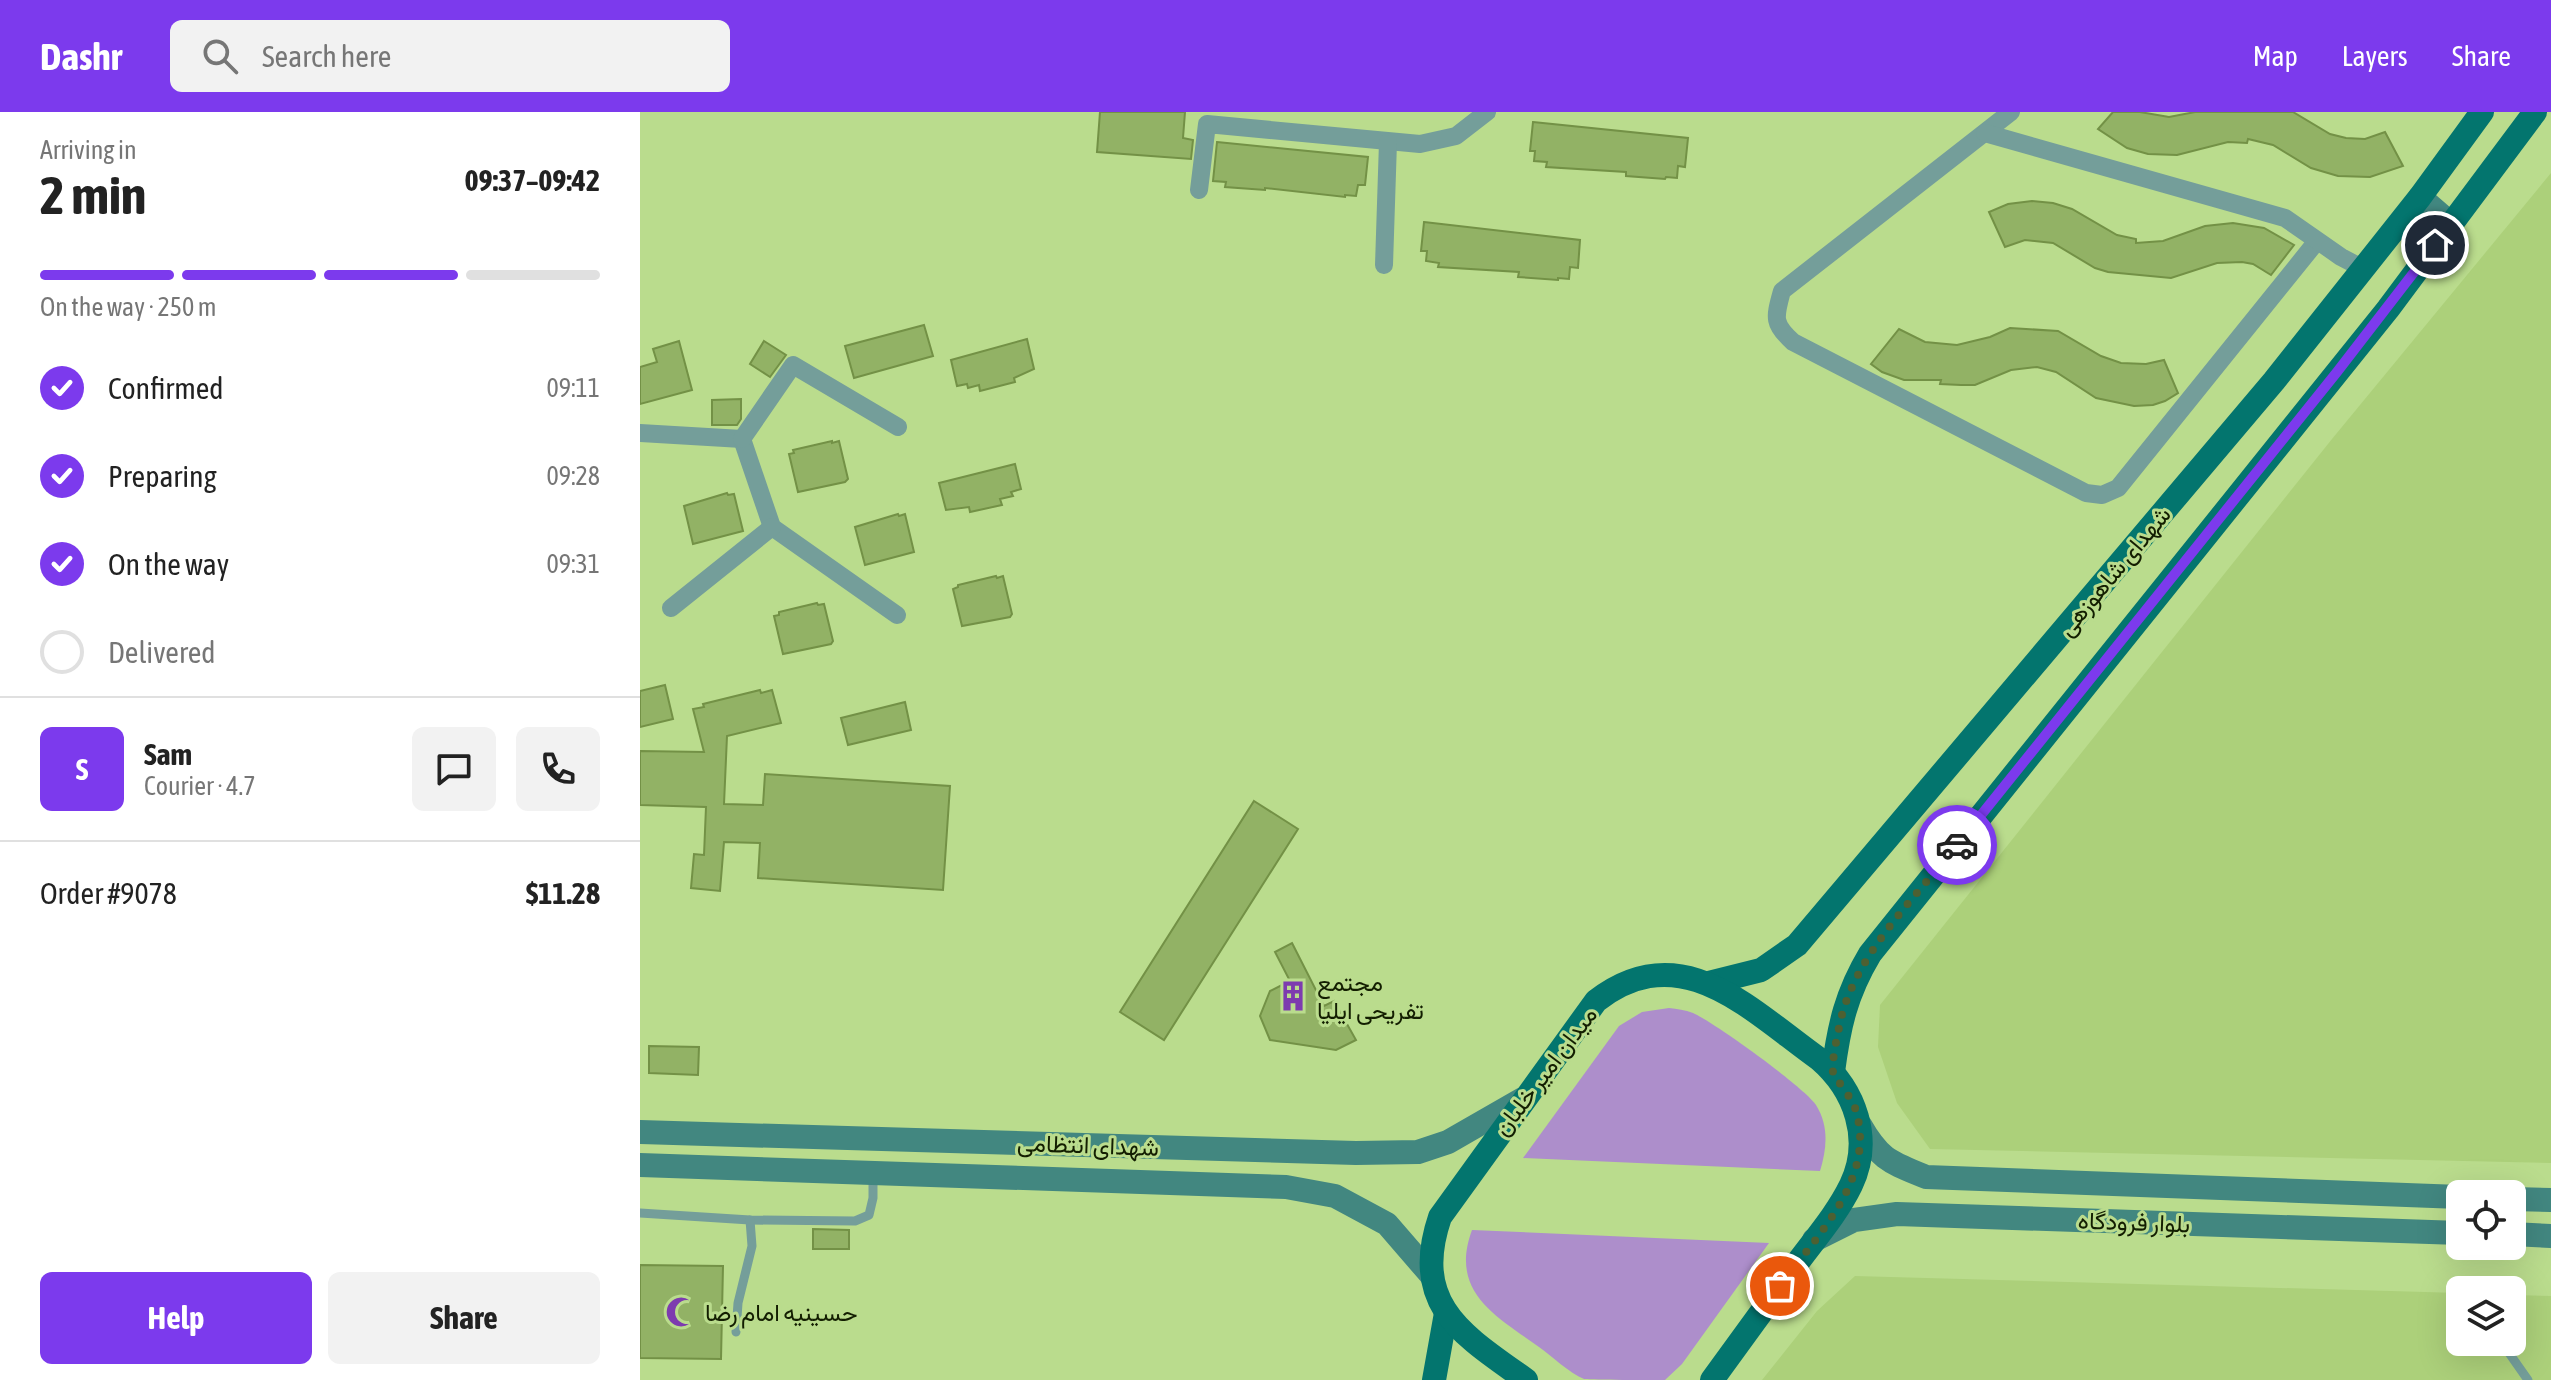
<!DOCTYPE html>
<html lang="en">
<head>
<meta charset="utf-8">
<style>
	:root { --surface:#fff; --page:#f2f2f2; --text:#222; --muted:#767676; --line:#e0e0e0; --accent:#7c3aed }
	body { margin:0; font-family:"Asap Condensed",Vazirmatn,sans-serif; background:var(--page); color:var(--text); height:100vh; display:flex; flex-direction:column; font-size:30px; white-space:nowrap }
	* { box-sizing:border-box; margin:0 }
	p { font-size:26px; color:var(--muted) }
	.icon { flex:none; width:44px; height:44px; fill:none; stroke:currentColor; stroke-width:2; stroke-linecap:round; stroke-linejoin:round }
	.map { position:relative; flex:1; overflow:hidden }
	.side { display:flex; flex-direction:column; background:var(--surface); width:640px }
	.side>* { flex:none }
	.fabs { position:absolute; left:1806px; top:1068px; display:grid; gap:16px }
	.fabs a { display:grid; place-items:center; width:80px; height:80px; border-radius:12px; background:var(--surface); box-shadow:0 8px 32px #0002; font-size:40px }
	.pin { position:absolute; display:grid; place-items:center; width:68px; height:68px; color:#fff; margin:-34px; border:4px solid #fff; border-radius:50%; box-shadow:0 2px 8px #0007 }
	.courier { position:absolute; display:grid; place-items:center; width:80px; height:80px; margin:-40px; border:6px solid #7c3aed; border-radius:50%; background:#fff; color:#222; box-shadow:0 2px 10px #0007 }
	.overview em { font-style:normal; font-weight:700 }
	.overview div { display:flex; flex-direction:column-reverse }
	.overview { display:flex; align-items:center; justify-content:space-between; height:136px; padding:0 40px }
	h1 { font-size:52px; font-weight:700; line-height:60px }
	.bar { display:grid; grid-template-columns:repeat(4,1fr); gap:12px 8px; align-content:center; height:96px; padding:0 40px }
	.bar i { height:10px; border-radius:6px; background:var(--line) }
	.bar .current { background:var(--accent) }
	.bar p { grid-column:span 4 }
	.line { display:flex; align-items:center; gap:20px; padding:0 40px; border-top:2px solid var(--line) }
	.line div { flex:1 }
	.round { display:grid; place-items:center; flex:none; width:84px; height:84px; border-radius:12px; background:var(--page) }
	ol { padding:0 40px; list-style:none }
	li { display:flex; align-items:center; gap:24px; height:88px }
	li p { margin-inline-start:auto }
	li .icon { padding:8px; border-radius:50%; background:var(--accent); color:#fff; stroke-width:4 }
	li:last-child { color:var(--muted) }
	li i { width:44px; height:44px; border:4px solid var(--line); border-radius:50% }
	.button { display:flex; gap:16px; margin-top:auto; padding:16px 40px }
	.button a { flex:1; height:92px; border-radius:12px; background:var(--accent); color:#fff; font-size:32px; font-weight:700; line-height:92px; text-align:center }
	.button a+a { background:var(--page); color:var(--text) }
	header { display:flex; align-items:center; gap:48px; box-sizing:border-box; height:112px; padding:0 40px; background:var(--accent); color:#fff }
	header strong { font-size:38px }
	nav { display:flex; gap:44px; margin-inline-start:auto; font-size:28px }
	.search { width:560px; height:72px; background:var(--page); display:flex; align-items:center; gap:20px; box-sizing:border-box; padding:0 28px; border-radius:12px; color:var(--muted); font-size:30px }
	main { display:flex; flex:1; min-height:0 }
	.map>svg:first-child { display:block }
	.built { fill:#acd07a }
	.green { fill:#ad8ecb }
	.building { fill:#92b265; stroke:#739146; stroke-width:2 }
	.lines { fill:none; stroke-linecap:round; stroke-linejoin:round }
	.service { stroke:#749e9a; stroke-width:9 }
	.minor { stroke:#749e9a; stroke-width:18 }
	.secondary { stroke:#428780; stroke-width:24 }
	.primary { stroke:#03756e; stroke-width:24 }
	.done { stroke:#4d6032; stroke-width:8; stroke-dasharray:0 14.4 }
	.route { stroke:#7c3aed; stroke-width:10 }
	.labels { text-anchor:middle; dominant-baseline:central; stroke-width:6; stroke-linejoin:round; paint-order:stroke }
	.street-label { font-size:24px; fill:#131e01; stroke:#badc8d }
	.poi-label { font-size:24px; fill:#131e01; stroke:#badc8d; text-anchor:start }
</style>
</head>
<body>
<header>
<strong>Dashr</strong>
<div class="search"><svg class="icon" aria-label="search" viewBox="0 0 24 24"><circle cx="10" cy="10" r="6"/><path d="M15 15l6 6"/></svg>Search here</div>
<nav><a>Map</a><a>Layers</a><a>Share</a></nav>
</header>
<main>
<section class="side">
<div class="overview"><div><h1>2 min</h1><p>Arriving in</p></div><em>09:37–09:42</em></div>
<div class="bar"><i class="current"></i><i class="current"></i><i class="current"></i><i></i><p>On the way · 250 m</p></div>
<ol>
<li><svg class="icon" aria-label="check" viewBox="0 0 24 24"><path d="M5 12l5 5 9-10"/></svg>Confirmed<p>09:11</p></li>
<li><svg class="icon" aria-label="check" viewBox="0 0 24 24"><path d="M5 12l5 5 9-10"/></svg>Preparing<p>09:28</p></li>
<li><svg class="icon" aria-label="check" viewBox="0 0 24 24"><path d="M5 12l5 5 9-10"/></svg>On the way<p>09:31</p></li>
<li><i></i>Delivered</li>
</ol>
<div class="line" style="height:144px"><b class="round" style="background:var(--accent);color:#fff">S</b><div><b>Sam</b><p>Courier · 4.7</p></div><a class="round"><svg class="icon" aria-label="chat" viewBox="0 0 24 24"><path d="M4 5h16v11H9l-5 4z"/></svg></a><a class="round"><svg class="icon" aria-label="phone" viewBox="0 0 24 24"><path d="M5 4h4l2 5-3 2q2 4 5 5l2-3 5 2v4C11 20 4 13 5 4z"/></svg></a></div>
<div class="line" style="height:104px"><div>Order #9078</div><b>$11.28</b></div>
<div class="button"><a>Help</a><a>Share</a></div>
</section>
<div class="map">
<svg width="1911" height="1268" viewBox="0 0 1911 1268">
	<rect width="100%" height="100%" fill="#badc8d"/>
	<g class="built">
		<path d="M1911,61v990l-621,-14 -33,-46 -19,-56 2,-42 452,-566z"/>
		<path d="M1215,1164l605,17v49h52v-47l39,1v84h-789l55,-69z"/>
	</g>
	<g class="green">
		<path d="M1029,896c8,1 16,2 24,5 22,10 111,74 123,92 13,21 11,43 4,66l-297,-13 96,-132 23,-14z"/>
		<path d="M832,1118l297,13 -87,121 -17,16c-15,0 -71,0 -81,-1 -15,-6 -32,-23 -45,-32 -43,-31 -90,-55 -67,-117z"/>
	</g>
	<g class="building">
		<path d="M460,0h85l-2,26 10,2 -2,19 -94,-7z"/>
		<path d="M1473,0h27l29,5 26,-5h98l37,22 16,4 19,1 20,-7 18,34 -33,11 -32,-1 -27,-8 -38,-23 -25,-6 -1,4 -19,-1 -51,13 -29,-1 -21,-6 -29,-19z"/>
		<path d="M893,10l155,16 -3,29 -7,-1 -1,12 -11,-1 -1,2 -39,-3v-4l-80,-5 1,-5 -13,-1 1,-10h-5z"/>
		<path d="M577,30l151,15 -3,28h-7l-2,11 -11,-1v2l-80,-9v2l-40,-3 1,-5 -13,-1z"/>
		<path d="M1392,89l21,2 19,6 45,26 19,4v4l27,-2 42,-15 28,-3 31,5 30,17 -23,30 -18,-11 -11,-2 -25,1 -46,15 -63,-6 -13,-4 -42,-25 -28,-3 -20,7 -16,-35 19,-8z"/>
		<path d="M784,110l156,18 -2,28 -8,-1 -1,12 -11,-1v2l-40,-3 1,-5 -81,-5 1,-4 -13,-2 1,-10h-6z"/>
		<path d="M284,213l9,31 -79,22 -9,-32z"/>
		<path d="M1370,216l48,3 43,25 20,7 25,1 18,-4 14,33 -13,8 -12,4 -19,1 -38,-8 -40,-26 -19,-5 -26,3 -36,15h-14l-21,-1 1,-4h-37l-22,-8 -11,-8 28,-35 26,13 32,3 33,-8z"/>
		<path d="M387,227l7,30 -20,9 1,4 -35,9 -1,-6 -11,3 -1,-4 -10,2 -6,-26z"/>
		<path d="M39,229l13,49 -52,14v-37l17,-5 -4,-13z"/>
		<path d="M124,229l22,14 -16,22 -20,-13z"/>
		<path d="M101,287v20l-4,6h-25v-25z"/>
		<path d="M192,329v2l7,-2 9,38 -3,3 -47,10 -9,-38 5,-1 -1,-3z"/>
		<path d="M375,352l6,25 -10,3 2,4 -13,3 2,6 -32,7 -1,-5 -23,3 -7,-27z"/>
		<path d="M87,381l1,2 6,-1 9,37 -50,13 -9,-38z"/>
		<path d="M258,402l1,2 6,-2 9,38 -49,13 -10,-38z"/>
		<path d="M356,464l1,2 6,-2 9,38 -2,3 -48,9 -9,-37 5,-2v-2z"/>
		<path d="M177,491l1,2 6,-1 9,37 -2,3 -48,10 -9,-38 5,-1v-3z"/>
		<path d="M25,573l8,34 -33,8v-36z"/>
		<path d="M120,578l1,3 11,-3 9,33 -54,13 -3,68 39,1 2,-31 185,12 -7,104 -185,-12 2,-35 -36,-1 -4,49 -29,-3 3,-34 10,1 2,-48 -66,-2v-54l64,1 -11,-43 11,-2 -1,-3z"/>
		<path d="M265,590l6,28 -63,15 -7,-27z"/>
		<path d="M614,689l44,28 -134,211 -44,-28z"/>
		<path d="M652,831l32,63 10,-5 22,39 -20,10 -66,-10 -10,-24 10,-25 20,-10 -15,-29z"/>
		<path d="M9,934l50,1 -1,28 -49,-2z"/>
		<path d="M173,1117l36,1v19h-36z"/>
		<path d="M0,1153l83,1 -2,93 -81,-1z"/>
	</g>
	<g class="lines">
		<g class="service">
			<path d="M0,1101l110,7 105,1 14,-6 4,-17v-22"/>
			<path d="M96,1220l2,-29 14,-57 -2,-26"/>
			<path d="M1862,1231l26,37"/>
		</g>
		<g class="minor">
			<path d="M1371,0l-229,179c-7,26 -10,32 11,51l293,151 16,2 16,-7 199,-247"/>
			<path d="M1345,21l300,85 56,39 23,12"/>
			<path d="M559,78l8,-66 213,20 36,-8 31,-24"/>
			<path d="M744,153l4,-123"/>
			<path d="M0,321l102,6"/>
			<path d="M102,327l30,88 125,88"/>
			<path d="M102,327l51,-74 105,62"/>
			<path d="M31,496l101,-81"/>
		</g>
		<g class="secondary">
			<path d="M1780,85l30,26"/>
			<path d="M1220,1013c20,35 30,37 66,52l534,20"/>
			<path d="M0,1020l716,21 62,-1 30,-10 75,-43"/>
			<path d="M0,1053l646,22 49,9 52,28 45,52"/>
			<path d="M1872,1087l39,1"/>
			<path d="M1872,1122l39,2"/>
			<path d="M1174,1128l40,-20 43,-6 563,19"/>
		</g>
		<g class="primary">
			<path d="M1069,871l52,-13 36,-25 477,-564 146,-184 62,-85"/>
			<path d="M1193,960c6,-46 13,-78 37,-118l518,-645 147,-197"/>
			<path d="M794,1268l12,-67"/>
			<path d="M886,1268c-63,-45 -116,-75 -86,-163l156,-216c85,-66 153,8 223,58 36,31 54,80 32,126 -14,29 -37,55 -56,81 -28,38 -55,76 -83,114"/>
		</g>
	</g>
	<g class="lines">
		<path class="done" d="M1140,1174c37,-51 98,-109 75,-178 -4,-12 -20,-29 -22,-36 -2,-8 5,-40 7,-49 14,-67 75,-125 117,-178"/>
		<path class="route" d="M1317,733l380,-473 98,-127"/>
	</g>
	<defs>
		<g id="building-bare" transform="scale(2.4)"><path d="M-4-6H4V6H1V3H-1V6H-4ZM-2.5-4.3h1.7v1.8h-1.7ZM.8-4.3h1.7v1.8H.8ZM-2.5-1h1.7V.8h-1.7ZM.8-1h1.7V.8H.8Z" fill="#7d3baf" stroke="#badc8d" stroke-width="2.5" paint-order="stroke"/></g>
		<g id="mosque-bare" transform="scale(2.4)"><path d="M3.5-4.9A6 6 0 1 0 3.5 4.9A5 5 0 1 1 3.5-4.9Z" fill="#7d3baf" stroke="#badc8d" stroke-width="2.5" paint-order="stroke"/></g>
	</defs>
	<g fill-rule="evenodd">
		<use href="#building-bare" x="653" y="884"/>
		<use href="#mosque-bare" x="41" y="1200"/>
	</g>
	<g class="labels">
		<g class="street-label">
			<text transform="translate(1474 459) rotate(-50)">شهدای شاهوزهی</text>
			<text transform="translate(905 959) rotate(-53)">میدان امیر خلبان</text>
			<text transform="translate(448 1033) rotate(2)">شهدای انتظامی</text>
			<text transform="translate(1494 1110) rotate(2)">بلوار فرودگاه</text>
		</g>
		<g class="poi-label">
			<text x="677" y="870">مجتمع<tspan x="677" dy="28">تفریحی ایلیا</tspan></text>
			<text x="65" y="1200">حسینیه امام رضا</text>
		</g>
	</g>
</svg>
<div class="fabs">
<a><svg class="icon" aria-label="locate" viewBox="0 0 24 24"><circle cx="12" cy="12" r="6"/><path d="M12 2v4M12 18v4M2 12h4M18 12h4"/></svg></a>
<a><svg class="icon" aria-label="layers" viewBox="0 0 24 24"><path d="M12 4l9 5-9 5-9-5zM3 14l9 5 9-5"/></svg></a>
</div>
<div class="pin" style="left:1140px;top:1174px;background:#ea580c"><svg class="icon" aria-label="bag" viewBox="0 0 24 24"><path d="M5 8h14l-1 12H6zM9 8a3 3 0 0 1 6 0"/></svg></div>
<div class="pin" style="left:1795px;top:133px;background:#1f2937"><svg class="icon" aria-label="home" viewBox="0 0 24 24"><path d="M3 11l9-7 9 7M6 9v11h12V9"/></svg></div>
<div class="courier" style="left:1317px;top:733px"><svg class="icon" aria-label="car" viewBox="0 0 24 24"><path d="M5 17H2v-5l4-1 3-4h7l3 4 3 1v5h-3M9 17h6M6 11h13"/><circle cx="7" cy="17" r="2"/><circle cx="17" cy="17" r="2"/></svg></div>
</div>
</main>
</body>
</html>
